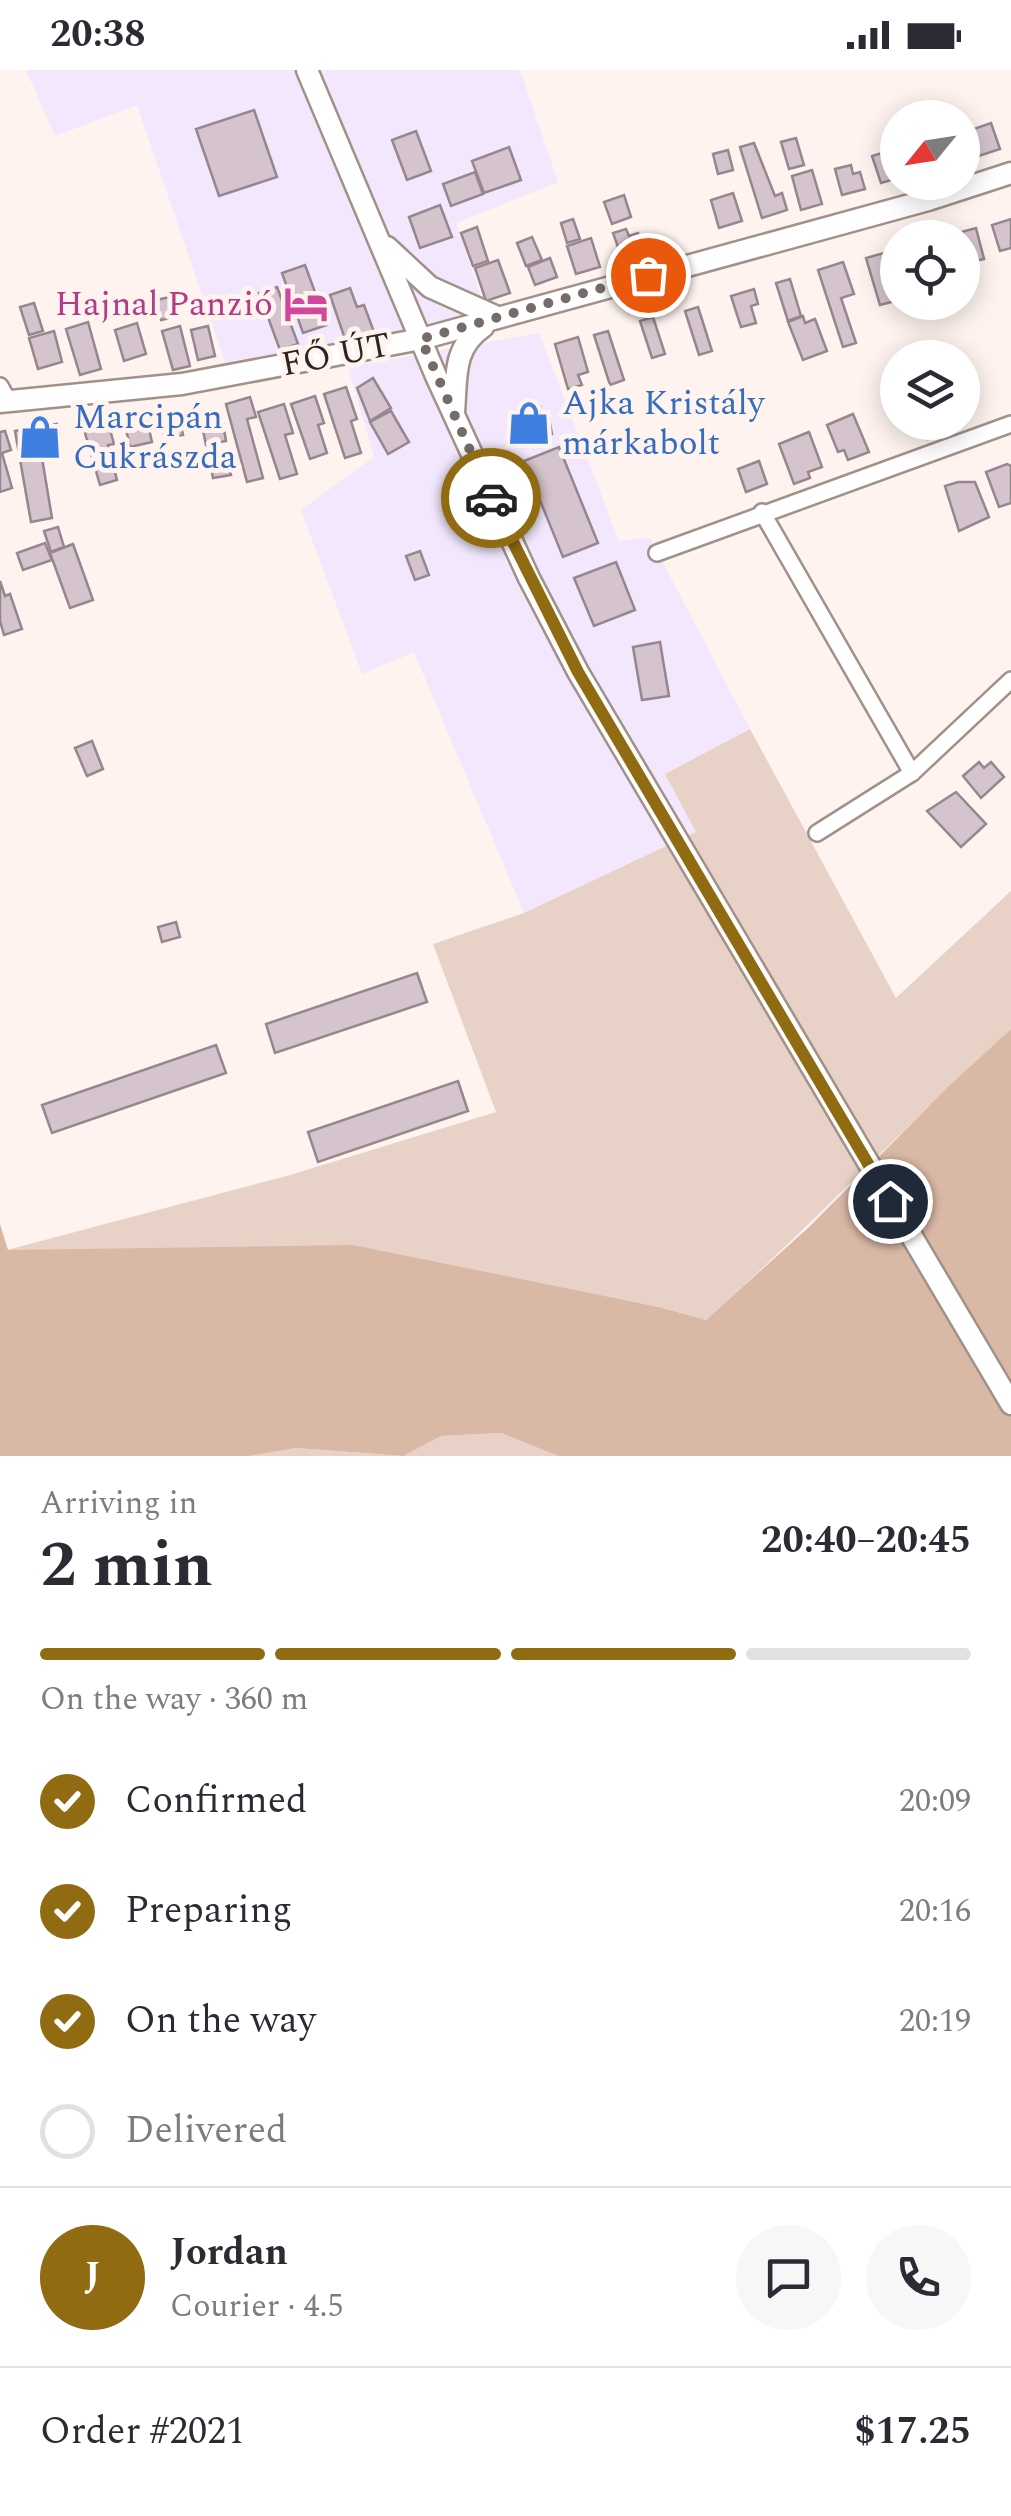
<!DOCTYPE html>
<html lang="en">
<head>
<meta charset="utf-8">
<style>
	:root { --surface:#fff; --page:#f7f7f7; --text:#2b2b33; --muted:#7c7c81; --line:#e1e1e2; --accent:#906b11 }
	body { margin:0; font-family:Spectral,serif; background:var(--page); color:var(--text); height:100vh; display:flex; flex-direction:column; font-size:38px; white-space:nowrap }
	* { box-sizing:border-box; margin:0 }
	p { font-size:32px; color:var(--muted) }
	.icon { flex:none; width:55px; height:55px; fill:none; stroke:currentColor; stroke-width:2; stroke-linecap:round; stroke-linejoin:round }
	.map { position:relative; height:1386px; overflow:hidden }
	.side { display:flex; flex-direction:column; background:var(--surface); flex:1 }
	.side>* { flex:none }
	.needle { width:65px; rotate:240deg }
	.fabs { position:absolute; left:880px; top:30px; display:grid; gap:20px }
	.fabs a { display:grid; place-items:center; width:100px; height:100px; border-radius:50%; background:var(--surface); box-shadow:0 5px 25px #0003; font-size:50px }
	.pin { position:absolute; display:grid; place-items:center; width:85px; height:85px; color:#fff; margin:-42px; border:5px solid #fff; border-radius:50%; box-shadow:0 2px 10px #0007 }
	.courier { position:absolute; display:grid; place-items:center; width:100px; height:100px; margin:-50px; border:8px solid #906b11; border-radius:50%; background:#fff; color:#222; box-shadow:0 2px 12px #0007 }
	.overview em { font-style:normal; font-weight:700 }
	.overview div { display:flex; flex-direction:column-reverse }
	.overview { display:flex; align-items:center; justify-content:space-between; height:170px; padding:0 40px }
	h1 { font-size:65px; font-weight:700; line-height:75px }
	.bar { display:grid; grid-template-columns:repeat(4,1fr); gap:15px 10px; align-content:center; height:120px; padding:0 40px }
	.bar i { height:12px; border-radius:8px; background:var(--line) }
	.bar .on { background:var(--accent) }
	.bar p { grid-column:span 4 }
	.line { display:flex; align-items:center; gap:25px; padding:0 40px; border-top:2px solid var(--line) }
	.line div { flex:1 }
	.round { display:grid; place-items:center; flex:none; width:105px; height:105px; border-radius:52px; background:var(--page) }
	ol { padding:0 40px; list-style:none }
	li { display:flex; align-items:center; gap:30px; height:110px }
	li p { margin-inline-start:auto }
	li .icon { padding:10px; border-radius:50%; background:var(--accent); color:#fff; stroke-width:4 }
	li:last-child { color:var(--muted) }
	li i { width:55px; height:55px; border:5px solid var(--line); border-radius:50% }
	.status { display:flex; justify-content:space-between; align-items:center; height:70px; padding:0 50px; background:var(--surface); direction:ltr }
	.status svg { height:28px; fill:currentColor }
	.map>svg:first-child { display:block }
	.commercial { fill:#f2e7fc }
	.green { fill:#e8d2c7 }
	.forest { fill:#dab8a6 }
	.building { fill:#d5c4cd; stroke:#96868e; stroke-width:2.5 }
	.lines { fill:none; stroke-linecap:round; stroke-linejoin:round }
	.minor-casing { stroke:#a19188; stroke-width:20 }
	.major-casing { stroke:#a19188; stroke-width:25 }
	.minor { stroke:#fff; stroke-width:15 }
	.major { stroke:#fff; stroke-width:20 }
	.done { stroke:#756c69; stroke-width:10; stroke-dasharray:0 18 }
	.route { stroke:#906b11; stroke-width:12 }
	.labels { text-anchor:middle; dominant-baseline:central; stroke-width:10; stroke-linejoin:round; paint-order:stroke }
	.hotel-label { font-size:35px; fill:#b23c85; stroke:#fef3ee; text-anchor:end }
	.street-label { font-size:35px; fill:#2b2421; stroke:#fef3ee }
	.shop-label { font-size:35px; fill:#366cbe; stroke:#fef3ee; text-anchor:start }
</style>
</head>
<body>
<div class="status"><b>20:38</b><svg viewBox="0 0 49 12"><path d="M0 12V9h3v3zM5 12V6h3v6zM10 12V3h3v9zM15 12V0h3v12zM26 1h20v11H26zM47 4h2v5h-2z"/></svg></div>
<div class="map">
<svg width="1011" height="1386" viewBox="0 0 1011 1386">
	<rect width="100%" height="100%" fill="#fef3ee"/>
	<g class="commercial">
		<path d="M26,0h494l38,112 -102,41 29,86 -79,23 -181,30 -88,-257 -82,31z"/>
		<path d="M539,263l80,208 31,-3 100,191 -85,45 32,58 -173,81 -110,-261 -52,22 -61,-164 73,-53 -26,-90z"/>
	</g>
	<g class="green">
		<path d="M750,659l146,269 115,-107v138c-104,95 -200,197 -305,291l-47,-13 -98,-19 -554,-38 283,-75 206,-63 -63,-168 91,-31 172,-81 -31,-58z"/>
		<path d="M501,1363l57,23h-309l47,-8 106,8 39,-20z"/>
	</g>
	<path class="forest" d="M1011,959v427h-453l-57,-23 -60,3 -38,20 -107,-8 -47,8h-249v-232l8,26 345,-5 306,62 47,13 103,-93 140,-141z"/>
	<g class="building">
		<path d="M254,40l23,67 -58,19 -23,-67z"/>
		<path d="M991,53l9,26 -27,9 -8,-26z"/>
		<path d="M416,61l15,40 -24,9 -15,-40z"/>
		<path d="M796,68l8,27 -15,4 -8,-27z"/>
		<path d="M754,73l21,53 7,-3 5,17 -25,8 -22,-71z"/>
		<path d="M509,77l12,33 -37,13 -12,-32z"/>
		<path d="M898,78v30l-17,5 -9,-27z"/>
		<path d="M728,80l5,20 -15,4 -5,-20z"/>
		<path d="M851,95l2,9 7,-2 5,17 -23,6 -7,-26z"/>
		<path d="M812,100l10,34 -21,6 -9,-34z"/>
		<path d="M475,102l8,22 -32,12 -8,-22z"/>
		<path d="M733,123l9,28 -23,7 -8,-28z"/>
		<path d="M624,125l7,22 -19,7 -8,-22z"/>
		<path d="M440,135l12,32 -32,11 -11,-31z"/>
		<path d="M573,149l7,20 -13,4 -6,-20z"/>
		<path d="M1011,149v29l-11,3 -8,-26z"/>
		<path d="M477,157l11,34 -15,5 -12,-33z"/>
		<path d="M976,158l8,31 -21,5 -1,-26 -8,-4z"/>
		<path d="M626,159l3,7 9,-3 6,17 -22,8 -9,-25z"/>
		<path d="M532,167l10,23 -16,6 -9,-23z"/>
		<path d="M591,168l9,29 -24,7 -9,-28z"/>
		<path d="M891,181l5,18 -10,2 9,30 -15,4 -14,-47z"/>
		<path d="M550,188l7,19 -22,8 -7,-18z"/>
		<path d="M498,190l12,33 -24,8 -11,-33z"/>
		<path d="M843,192l11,32 -13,4 15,45 -13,4 -25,-77z"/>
		<path d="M305,195l22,60 -24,8 -21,-60z"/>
		<path d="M790,209l11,37 -13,5 -12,-38z"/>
		<path d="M277,217l21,57 -18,6 -21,-57z"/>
		<path d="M350,218l7,19 7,-2 10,27 -28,10 -16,-47z"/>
		<path d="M754,219l4,15 -7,2 5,17 -15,4 -10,-31z"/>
		<path d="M170,227l5,20 -14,3 -5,-20z"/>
		<path d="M34,233l9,28 -14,4 -9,-28z"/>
		<path d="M698,237l14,44 -13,4 -14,-44z"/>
		<path d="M803,246l2,7 10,-4 12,32 -24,9 -15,-38z"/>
		<path d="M653,247l12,37 -13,4 -12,-37z"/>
		<path d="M88,252l13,47 -21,6 -14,-46z"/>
		<path d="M137,253l9,31 -22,7 -9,-31z"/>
		<path d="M180,256l10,40 -17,4 -11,-39z"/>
		<path d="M208,256l7,30 -17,4 -7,-30z"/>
		<path d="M54,261l8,31 -24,7 -9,-31z"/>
		<path d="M608,261l16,49 -14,5 -16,-50z"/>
		<path d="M578,267l10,35 -10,3 4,10 -14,4 -13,-45z"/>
		<path d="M373,308l18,30 -21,13 -13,-33z"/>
		<path d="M346,317l11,32 -6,2 10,32 -16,5 -21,-64z"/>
		<path d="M315,326l9,27 -6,2 9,28 -17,6 -19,-55z"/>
		<path d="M250,327l6,20 -9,2 16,59 -16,4 -21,-78z"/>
		<path d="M284,334l9,29 -8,2 12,39 -17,5 -22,-67z"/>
		<path d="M540,337l2,12 7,-1 3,16 -22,4 -6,-28z"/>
		<path d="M178,339l5,26 -19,3 -4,-26z"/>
		<path d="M391,341l18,31 -21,12 -18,-32z"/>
		<path d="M853,344l16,38 -21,8 -4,-10 -6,2 -11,-27z"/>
		<path d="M146,346l6,26 -22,5 -6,-26z"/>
		<path d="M222,347l4,24 -20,4 -5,-24z"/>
		<path d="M107,349l7,25 -6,1 9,35 -17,5 -17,-59z"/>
		<path d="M922,352h26l2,5 -22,12z"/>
		<path d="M57,354l3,19 -20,3 12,72 -21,4 -16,-91z"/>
		<path d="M5,361l6,19 -9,3 10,35 -12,4v-60z"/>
		<path d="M809,362l13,35 -14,5 2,6 -16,6 -15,-40z"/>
		<path d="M559,377l39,96 -35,14 -39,-96z"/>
		<path d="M226,383l5,22 -18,3 -4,-22z"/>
		<path d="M759,391l8,23 -21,8 -8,-23z"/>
		<path d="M1007,394l4,2v37l-12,4 -13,-35z"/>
		<path d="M958,412h17l14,35 -30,14 -14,-45z"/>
		<path d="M58,457l6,20 -13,5 -7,-21z"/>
		<path d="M45,473l7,17 -29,10 -6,-17z"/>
		<path d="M73,474l20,56 -23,8 -20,-55z"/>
		<path d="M420,481l9,24 -14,5 -9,-24z"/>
		<path d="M616,492l19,48 -41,16 -20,-48z"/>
		<path d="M0,511l5,15 5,-2 12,35 -18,6 -4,-14z"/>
		<path d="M660,572l9,54 -27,4 -9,-53z"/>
		<path d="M92,671l11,28 -16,7 -12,-28z"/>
		<path d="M979,692l5,6 7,-6 13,15 -23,21 -18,-22z"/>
		<path d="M956,722l30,32 -25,23 -34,-36z"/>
		<path d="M176,852l4,15 -18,5 -4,-15z"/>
		<path d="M417,903l10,29 -152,51 -9,-29z"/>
		<path d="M216,975l10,28 -174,60 -10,-28z"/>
		<path d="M458,1011l10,30 -150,51 -10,-30z"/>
	</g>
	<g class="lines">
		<g class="minor-casing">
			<g id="minor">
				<path d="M0,316l8,14"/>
				<path d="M762,442l150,261"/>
				<path d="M657,483l354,-129"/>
				<path d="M817,763l95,-60 99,-93"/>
			</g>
		</g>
		<g class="major-casing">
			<g id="major">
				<path d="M307,0l129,306 93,202 49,94 433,732"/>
				<path d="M387,177l43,40 67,30"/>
				<path d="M0,332l182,-18 239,-45 507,-139 83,-27"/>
				<path d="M454,342c3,-34 -2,-64 29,-85"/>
			</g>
		</g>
		<use href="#minor" class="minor"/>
		<use href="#major" class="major"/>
	</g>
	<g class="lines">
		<path class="done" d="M491,428l-70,-159 227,-64"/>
		<path class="route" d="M491,428l87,174 312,529"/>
	</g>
	<defs>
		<g id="hotel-bare" transform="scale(3.45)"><path d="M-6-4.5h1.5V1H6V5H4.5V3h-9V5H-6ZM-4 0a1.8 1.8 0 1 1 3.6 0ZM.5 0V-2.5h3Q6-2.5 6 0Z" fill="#d1479c" stroke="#fef3ee" stroke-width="2.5" paint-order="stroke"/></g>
		<g id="shop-bare" transform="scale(3.45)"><path d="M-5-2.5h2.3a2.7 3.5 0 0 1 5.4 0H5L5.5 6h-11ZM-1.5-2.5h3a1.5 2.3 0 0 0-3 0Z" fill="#3f7fe0" stroke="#fef3ee" stroke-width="2.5" paint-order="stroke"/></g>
	</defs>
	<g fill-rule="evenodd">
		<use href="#hotel-bare" x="306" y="234"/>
		<use href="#shop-bare" x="529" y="353"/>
		<use href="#shop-bare" x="40" y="367"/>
	</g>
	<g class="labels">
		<g class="hotel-label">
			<text x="273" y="234">Hajnal Panzió</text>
		</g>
		<g class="street-label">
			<text transform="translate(336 285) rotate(-11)">FŐ ÚT</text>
		</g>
		<g class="shop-label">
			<text x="562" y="333">Ajka Kristály<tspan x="562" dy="40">márkabolt</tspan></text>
			<text x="73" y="347">Marcipán<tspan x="73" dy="40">Cukrászda</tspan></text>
		</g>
	</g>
</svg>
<div class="fabs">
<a><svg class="needle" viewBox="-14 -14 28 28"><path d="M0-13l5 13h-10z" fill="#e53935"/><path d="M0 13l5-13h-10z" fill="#7c7c81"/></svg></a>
<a><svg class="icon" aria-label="locate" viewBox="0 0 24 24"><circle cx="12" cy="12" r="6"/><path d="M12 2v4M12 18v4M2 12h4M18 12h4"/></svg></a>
<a><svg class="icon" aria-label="layers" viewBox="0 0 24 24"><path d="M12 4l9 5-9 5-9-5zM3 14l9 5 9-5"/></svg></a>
</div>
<div class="pin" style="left:648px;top:205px;background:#ea580c"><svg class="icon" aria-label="bag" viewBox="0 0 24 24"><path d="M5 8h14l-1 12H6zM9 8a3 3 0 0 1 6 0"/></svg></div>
<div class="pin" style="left:890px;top:1131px;background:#1f2937"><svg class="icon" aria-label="home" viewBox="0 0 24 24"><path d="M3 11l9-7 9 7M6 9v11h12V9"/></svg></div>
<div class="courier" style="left:491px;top:428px"><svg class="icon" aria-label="car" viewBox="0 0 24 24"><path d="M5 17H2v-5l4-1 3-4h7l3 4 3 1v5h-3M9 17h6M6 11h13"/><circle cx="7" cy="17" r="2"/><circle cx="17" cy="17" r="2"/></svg></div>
</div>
<section class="side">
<div class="overview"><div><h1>2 min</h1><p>Arriving in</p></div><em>20:40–20:45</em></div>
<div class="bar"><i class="on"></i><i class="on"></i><i class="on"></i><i></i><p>On the way · 360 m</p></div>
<ol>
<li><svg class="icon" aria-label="check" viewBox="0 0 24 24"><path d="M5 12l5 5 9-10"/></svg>Confirmed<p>20:09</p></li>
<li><svg class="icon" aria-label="check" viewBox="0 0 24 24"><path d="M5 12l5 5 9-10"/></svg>Preparing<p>20:16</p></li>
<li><svg class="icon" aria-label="check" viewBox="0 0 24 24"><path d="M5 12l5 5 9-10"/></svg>On the way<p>20:19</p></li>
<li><i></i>Delivered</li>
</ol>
<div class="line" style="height:180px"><b class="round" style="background:var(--accent);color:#fff">J</b><div><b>Jordan</b><p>Courier · 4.5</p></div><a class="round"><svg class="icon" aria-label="chat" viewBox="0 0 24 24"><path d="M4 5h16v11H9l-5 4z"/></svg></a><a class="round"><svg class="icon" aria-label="phone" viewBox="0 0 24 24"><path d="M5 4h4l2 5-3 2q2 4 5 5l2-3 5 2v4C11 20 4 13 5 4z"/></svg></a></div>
<div class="line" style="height:130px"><div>Order #2021</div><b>$17.25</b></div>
</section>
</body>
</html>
